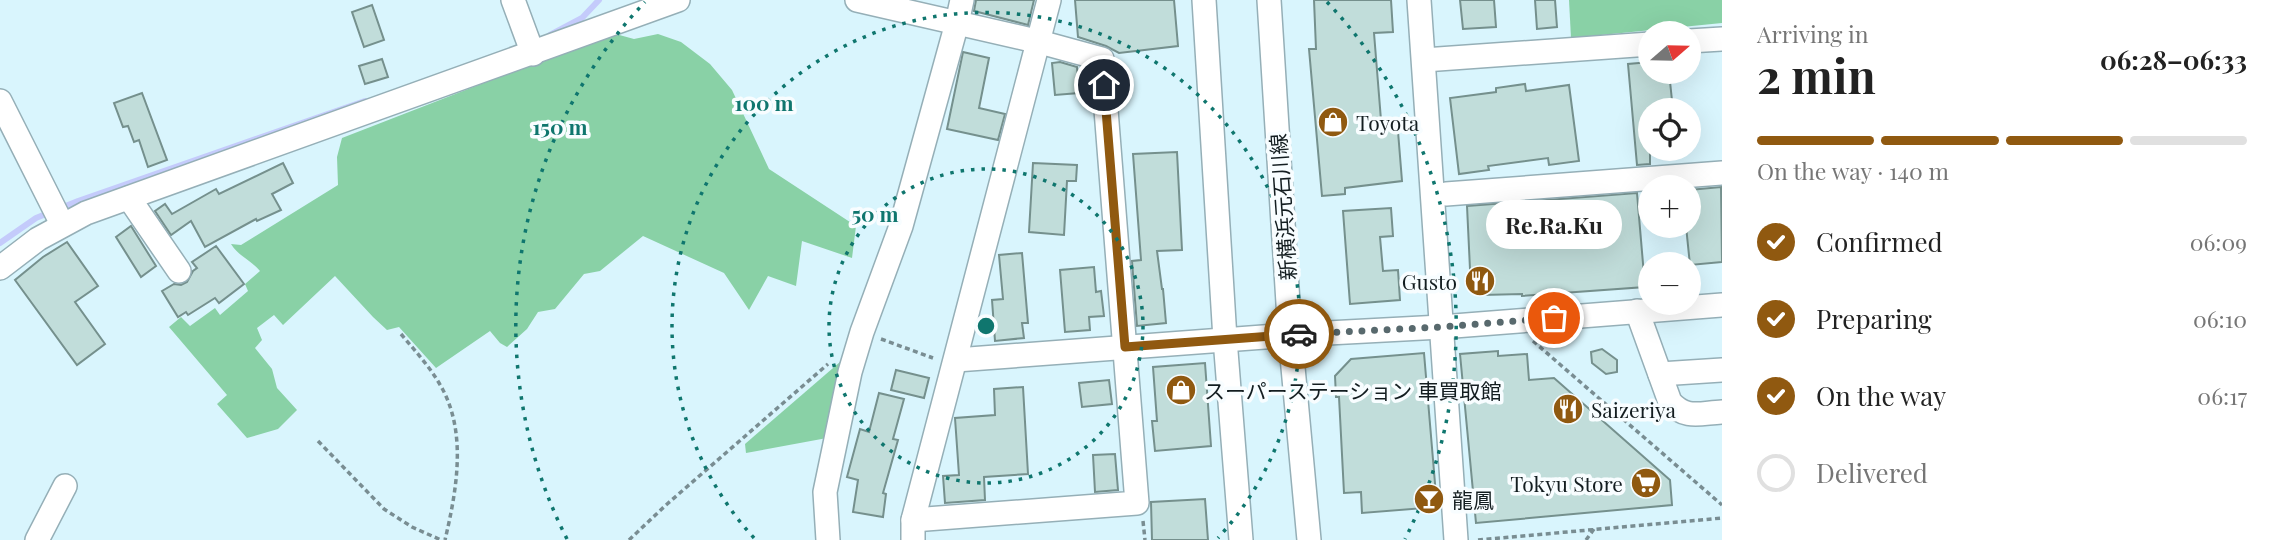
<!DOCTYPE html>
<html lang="en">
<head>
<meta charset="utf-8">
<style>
	:root { --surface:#fff; --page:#f2f2f2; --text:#222; --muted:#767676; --line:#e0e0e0; --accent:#905910 }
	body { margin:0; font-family:"Playfair Display","Noto Sans JP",serif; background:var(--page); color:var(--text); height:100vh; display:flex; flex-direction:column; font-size:26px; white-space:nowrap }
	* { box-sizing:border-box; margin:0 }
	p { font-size:23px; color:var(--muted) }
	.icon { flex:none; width:38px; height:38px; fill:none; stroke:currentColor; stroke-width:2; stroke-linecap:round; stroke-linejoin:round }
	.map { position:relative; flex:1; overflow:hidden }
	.details { display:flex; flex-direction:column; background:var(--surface); width:560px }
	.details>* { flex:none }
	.needle { width:46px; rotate:70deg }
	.fabs { position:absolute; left:1638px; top:21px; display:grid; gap:14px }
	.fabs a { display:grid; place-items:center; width:63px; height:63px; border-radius:50%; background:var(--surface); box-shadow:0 7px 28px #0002; font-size:35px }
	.pin { position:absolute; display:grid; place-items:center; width:60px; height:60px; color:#fff; margin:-30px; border:4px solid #fff; border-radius:50%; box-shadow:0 2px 7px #0007 }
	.courier { position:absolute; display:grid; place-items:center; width:70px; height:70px; margin:-35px; border:5px solid #905910; border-radius:50%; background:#fff; color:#222; box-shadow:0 2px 9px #0007 }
	.bubble { position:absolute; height:49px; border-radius:24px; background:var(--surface); box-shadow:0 7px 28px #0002; font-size:23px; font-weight:700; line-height:49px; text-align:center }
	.overview em { font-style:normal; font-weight:700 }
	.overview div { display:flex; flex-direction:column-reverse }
	.overview { display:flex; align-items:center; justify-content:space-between; height:119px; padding:0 35px }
	h1 { font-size:46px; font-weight:700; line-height:52px }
	.bar { display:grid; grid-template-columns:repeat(4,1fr); gap:10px 7px; align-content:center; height:84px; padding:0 35px }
	.bar i { height:9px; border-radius:5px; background:var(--line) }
	.bar .active { background:var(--accent) }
	.bar p { grid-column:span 4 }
	ol { padding:0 35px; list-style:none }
	li { display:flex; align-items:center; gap:21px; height:77px }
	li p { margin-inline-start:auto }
	li .icon { padding:7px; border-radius:50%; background:var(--accent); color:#fff; stroke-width:4 }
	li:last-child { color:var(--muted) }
	li i { width:38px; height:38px; border:4px solid var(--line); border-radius:50% }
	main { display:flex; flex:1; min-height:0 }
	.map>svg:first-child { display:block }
	.green { fill:#89d1a6 }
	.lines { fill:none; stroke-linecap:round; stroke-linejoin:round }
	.stream { stroke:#c4cbfb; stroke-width:6 }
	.building { fill:#c1ddda; stroke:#75908d; stroke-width:2 }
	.minor-casing { stroke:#95afb7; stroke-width:26 }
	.path { stroke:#798d92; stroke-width:3.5; stroke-dasharray:5 3.5; stroke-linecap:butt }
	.minor { stroke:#fff; stroke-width:23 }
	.done { stroke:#58696d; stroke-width:7; stroke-dasharray:0 12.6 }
	.route { stroke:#905910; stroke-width:9 }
	.ring { fill:none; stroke:#0f766e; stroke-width:3.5; stroke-dasharray:3.5 7 }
	.labels { text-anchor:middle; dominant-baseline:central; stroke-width:7; stroke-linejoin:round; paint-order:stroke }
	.poi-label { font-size:21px; fill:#131d20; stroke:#f8fdff; text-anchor:start }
	.street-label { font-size:21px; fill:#131d20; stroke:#f8fdff }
	.centre { fill:#0f766e; stroke:#f8fdff; stroke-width:3.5 }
	.ring-label { font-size:21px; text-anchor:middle; font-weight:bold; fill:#0f766e; stroke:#f8fdff; stroke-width:7; stroke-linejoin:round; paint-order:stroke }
</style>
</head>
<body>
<main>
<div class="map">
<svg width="1722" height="540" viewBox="0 0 1722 540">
	<rect width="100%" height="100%" fill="#d9f5fd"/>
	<g class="green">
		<path d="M1569,0h153v23l-151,15z"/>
		<path d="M612,33l22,6 24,-5 23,8 29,22 22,26 37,79 87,57 -4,32 -50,-17 -6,45 -28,-10 -19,34 -25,-37 -81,-37 -43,35 -16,3 -29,35 -17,3 -11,17 -20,18 -7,-4 -10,-12 -54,37 -37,-41 -12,3 -14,-13 -38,-41 -52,49 -9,-10 -17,13 5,12 -7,8 17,21 5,19 20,22 -19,19 -31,9 -30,-34 10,-9 -58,-68 12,-10 9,9 25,-18 5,7 28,-24 -3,-7 15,-13c-10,-12 -21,-14 -29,-27l10,1 97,-60 -1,-28 5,-19z"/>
		<path d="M840,362l5,3 -18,73 -81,15 -1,-9z"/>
	</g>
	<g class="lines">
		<g class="stream">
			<path d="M550,35l32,-17 17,-18"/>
			<path d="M0,243l36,-25 42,-17 287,-100"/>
		</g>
	</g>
	<g class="building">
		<path d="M976,0h58l-6,25 -54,-14z"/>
		<path d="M1075,0h99l4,46 -59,7 -13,-7 -28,-9z"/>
		<path d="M1314,0h77l2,32 -19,1 7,87 16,-1 5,62 -57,7v6l-23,2 -13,-147h7z"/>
		<path d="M1460,0h34l2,27 -33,2z"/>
		<path d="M1535,0h20l2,27 -20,2z"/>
		<path d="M372,5l12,35 -20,7 -12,-35z"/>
		<path d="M963,52l26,6 -10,50 26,6 -7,26 -51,-11z"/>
		<path d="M382,59l6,18 -23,7 -6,-18z"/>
		<path d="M1060,62l17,5 2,26 -24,2 -3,-32z"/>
		<path d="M1650,62v10h19l4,38h-23v54l-13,1 -9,-101z"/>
		<path d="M1525,84l1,7 43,-6 10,76 -30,4 -1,-7 -60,8 1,4 -30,4 -9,-76 46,-6v-4z"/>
		<path d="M142,93l25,67 -19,7 -9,-27 -5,2 -6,-16 -5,1 -9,-24z"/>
		<path d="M1177,152l5,98 -25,1 5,38h1l3,34 -29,3 -5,-65 9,-1 -8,-106z"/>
		<path d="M283,163l10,20 -21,11 9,16 -24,11 -1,-2 -51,28 -14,-26 -20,14 -16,-24 10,-7 7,10 44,-25 3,5z"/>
		<path d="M1033,163l44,2 -1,16h-9l-3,54 -35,-3z"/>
		<path d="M1721,187l1,75 -32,3 -4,-39h3v-36z"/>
		<path d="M1637,193l8,94 -123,9v-2l-40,1 -11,-5 -4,-84z"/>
		<path d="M1391,208l2,28 -13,1 3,34 15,-1 2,30 -50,4 -7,-93z"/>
		<path d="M131,226l25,40 -15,11 -25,-40z"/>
		<path d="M67,242l31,44 -23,16 30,42 -28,21 -62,-85 28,-23z"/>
		<path d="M216,246l28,38 -25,19 -4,-5 -27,17 -2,-3 -8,5 -16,-26 12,-7 7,1 6,-3 6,-11 4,-3 -5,-6z"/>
		<path d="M1022,253l6,70h-6l2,15 -29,3 -3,-41 11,-1 -4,-44z"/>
		<path d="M1094,267l2,25 5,-1 3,25 -15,1 1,13 -25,2 -5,-62z"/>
		<path d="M1602,349l15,11v12l-11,2 -14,-11 -1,-11z"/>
		<path d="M1498,351v5l29,-2 2,26 25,-2 116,102 2,25 -196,18 -16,-169z"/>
		<path d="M1424,353l13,154 -75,6 -1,-21 -17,1 -5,-96h-3l-1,-21 16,-17z"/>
		<path d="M1205,363l6,83 -56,5 -3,-30h5l-4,-54z"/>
		<path d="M896,370l33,8 -5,20 -33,-8z"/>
		<path d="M1109,380l3,24 -30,3 -3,-24z"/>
		<path d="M1023,387l5,87 -44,3 1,23 -40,3 -2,-27 16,-1 -4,-57 40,-3 -1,-26z"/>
		<path d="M879,393l25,6 -11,40 5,1 -15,53 3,1 -3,23 -30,-5 5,-32 -11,-3 13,-48 9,3z"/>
		<path d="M1115,454l3,36 -23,2 -2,-37z"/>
		<path d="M1205,499l3,41h-56l-1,-38z"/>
	</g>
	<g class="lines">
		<g class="minor-casing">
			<g id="minor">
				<path d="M513,0l20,54"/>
				<path d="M857,0l179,41 66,18 35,444 -224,17"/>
				<path d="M1204,0l21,339 16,201"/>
				<path d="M1269,0l21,335 19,205"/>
				<path d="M1419,0l37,540"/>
				<path d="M1689,41l33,-2"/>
				<path d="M1424,60l226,-16"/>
				<path d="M0,101l62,123"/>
				<path d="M1446,194l276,-21"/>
				<path d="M129,198l50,73"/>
				<path d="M0,268l38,-29 48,-26 592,-213"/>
				<path d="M1637,311l33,91c16,18 30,11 52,10"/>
				<path d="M956,360l334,-25 151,-8 281,-22"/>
				<path d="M1660,374l62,-4"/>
				<path d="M37,540l28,-54"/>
				<path d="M828,540l-3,-48 25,-120 12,-40 39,-106 56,-203 5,-23"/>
				<path d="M913,540v-20l136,-520"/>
			</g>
		</g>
		<g class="path">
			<path d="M401,334c15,18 31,35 42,56 24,46 13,103 2,150"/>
			<path d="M881,339l52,19"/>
			<path d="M1533,341l189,164"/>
			<path d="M318,441l66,68 28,18 29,13"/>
			<path d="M1143,521l2,19"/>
			<path d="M629,540l37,-35 162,-141"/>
			<path d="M1478,540l244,-22"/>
			<path d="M1586,540l8,-11"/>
		</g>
		<use href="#minor" class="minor"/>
	</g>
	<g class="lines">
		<path class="done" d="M1299,334l142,-7 113,-9"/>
		<path class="route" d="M1104,85l21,262 174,-13"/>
	</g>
	<g class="ring">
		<circle cx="986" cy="326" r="157"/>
		<path d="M754 538A314 314 0 1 1 1218 538"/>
		<path d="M567 539A470 470 0 0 1 645 2M1327 2A470 470 0 0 1 1405 539"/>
	</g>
	<defs>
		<g id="shop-disc" transform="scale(1.575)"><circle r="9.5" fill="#905910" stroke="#f8fdff"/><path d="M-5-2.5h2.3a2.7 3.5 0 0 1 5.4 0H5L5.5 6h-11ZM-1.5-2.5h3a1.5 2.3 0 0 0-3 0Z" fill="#fff"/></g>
		<g id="restaurant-disc" transform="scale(1.575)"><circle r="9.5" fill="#905910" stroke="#f8fdff"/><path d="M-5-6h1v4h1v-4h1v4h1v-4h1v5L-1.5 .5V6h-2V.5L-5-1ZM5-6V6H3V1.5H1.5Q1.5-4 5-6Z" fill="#fff"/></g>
		<g id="supermarket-disc" transform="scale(1.575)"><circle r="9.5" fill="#905910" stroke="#f8fdff"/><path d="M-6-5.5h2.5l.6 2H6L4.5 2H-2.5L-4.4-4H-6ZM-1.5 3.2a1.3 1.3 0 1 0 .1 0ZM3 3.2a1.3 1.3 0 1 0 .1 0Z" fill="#fff"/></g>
		<g id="bar-disc" transform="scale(1.575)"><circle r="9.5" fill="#905910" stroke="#f8fdff"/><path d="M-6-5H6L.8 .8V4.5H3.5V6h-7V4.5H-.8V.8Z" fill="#fff"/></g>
	</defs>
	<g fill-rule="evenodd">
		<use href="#shop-disc" x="1333" y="122"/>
		<use href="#restaurant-disc" x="1480" y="281"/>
		<use href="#shop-disc" x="1181" y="390"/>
		<use href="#restaurant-disc" x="1568" y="409"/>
		<use href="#supermarket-disc" x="1646" y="483"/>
		<use href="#bar-disc" x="1429" y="499"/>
	</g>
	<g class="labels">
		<g class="poi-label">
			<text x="1356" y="122">Toyota</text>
			<text x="1457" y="281" text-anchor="end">Gusto</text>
			<text x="1204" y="390">スーパーステーション 車買取館</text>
			<text x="1591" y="409">Saizeriya</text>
			<text x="1623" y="483" text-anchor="end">Tokyu Store</text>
			<text x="1452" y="499">龍鳳</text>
		</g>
		<g class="street-label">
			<text transform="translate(1282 207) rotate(-94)">新横浜元石川線</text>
		</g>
	</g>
	<circle cx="986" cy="326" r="10" class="centre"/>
	<g class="ring-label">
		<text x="764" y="111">100 m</text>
		<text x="560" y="135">150 m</text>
		<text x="875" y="222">50 m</text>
	</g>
</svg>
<div class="fabs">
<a><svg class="needle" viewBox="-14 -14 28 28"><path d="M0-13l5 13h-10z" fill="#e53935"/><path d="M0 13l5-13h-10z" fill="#767676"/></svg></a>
<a><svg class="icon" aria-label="locate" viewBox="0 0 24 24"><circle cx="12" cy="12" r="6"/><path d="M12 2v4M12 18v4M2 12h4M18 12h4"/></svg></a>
<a>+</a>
<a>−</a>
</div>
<div class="pin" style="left:1554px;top:318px;background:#ea580c"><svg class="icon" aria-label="bag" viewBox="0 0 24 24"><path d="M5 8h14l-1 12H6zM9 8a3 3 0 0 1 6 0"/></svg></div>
<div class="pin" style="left:1104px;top:85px;background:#1f2937"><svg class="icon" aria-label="home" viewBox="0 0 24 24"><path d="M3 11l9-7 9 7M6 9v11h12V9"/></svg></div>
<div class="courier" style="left:1299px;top:334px"><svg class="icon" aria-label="car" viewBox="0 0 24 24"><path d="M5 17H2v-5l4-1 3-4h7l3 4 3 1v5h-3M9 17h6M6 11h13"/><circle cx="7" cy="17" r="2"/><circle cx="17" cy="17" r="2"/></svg></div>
<div class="bubble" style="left:1486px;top:200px;width:136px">Re.Ra.Ku</div>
</div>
<section class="details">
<div class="overview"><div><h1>2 min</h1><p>Arriving in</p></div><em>06:28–06:33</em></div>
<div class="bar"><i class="active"></i><i class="active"></i><i class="active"></i><i></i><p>On the way · 140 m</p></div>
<ol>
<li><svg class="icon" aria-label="check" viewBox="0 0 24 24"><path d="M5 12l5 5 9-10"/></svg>Confirmed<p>06:09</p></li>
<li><svg class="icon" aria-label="check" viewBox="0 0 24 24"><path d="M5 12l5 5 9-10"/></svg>Preparing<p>06:10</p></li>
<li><svg class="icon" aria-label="check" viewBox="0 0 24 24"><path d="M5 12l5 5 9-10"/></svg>On the way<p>06:17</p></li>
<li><i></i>Delivered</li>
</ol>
</section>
</main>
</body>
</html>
